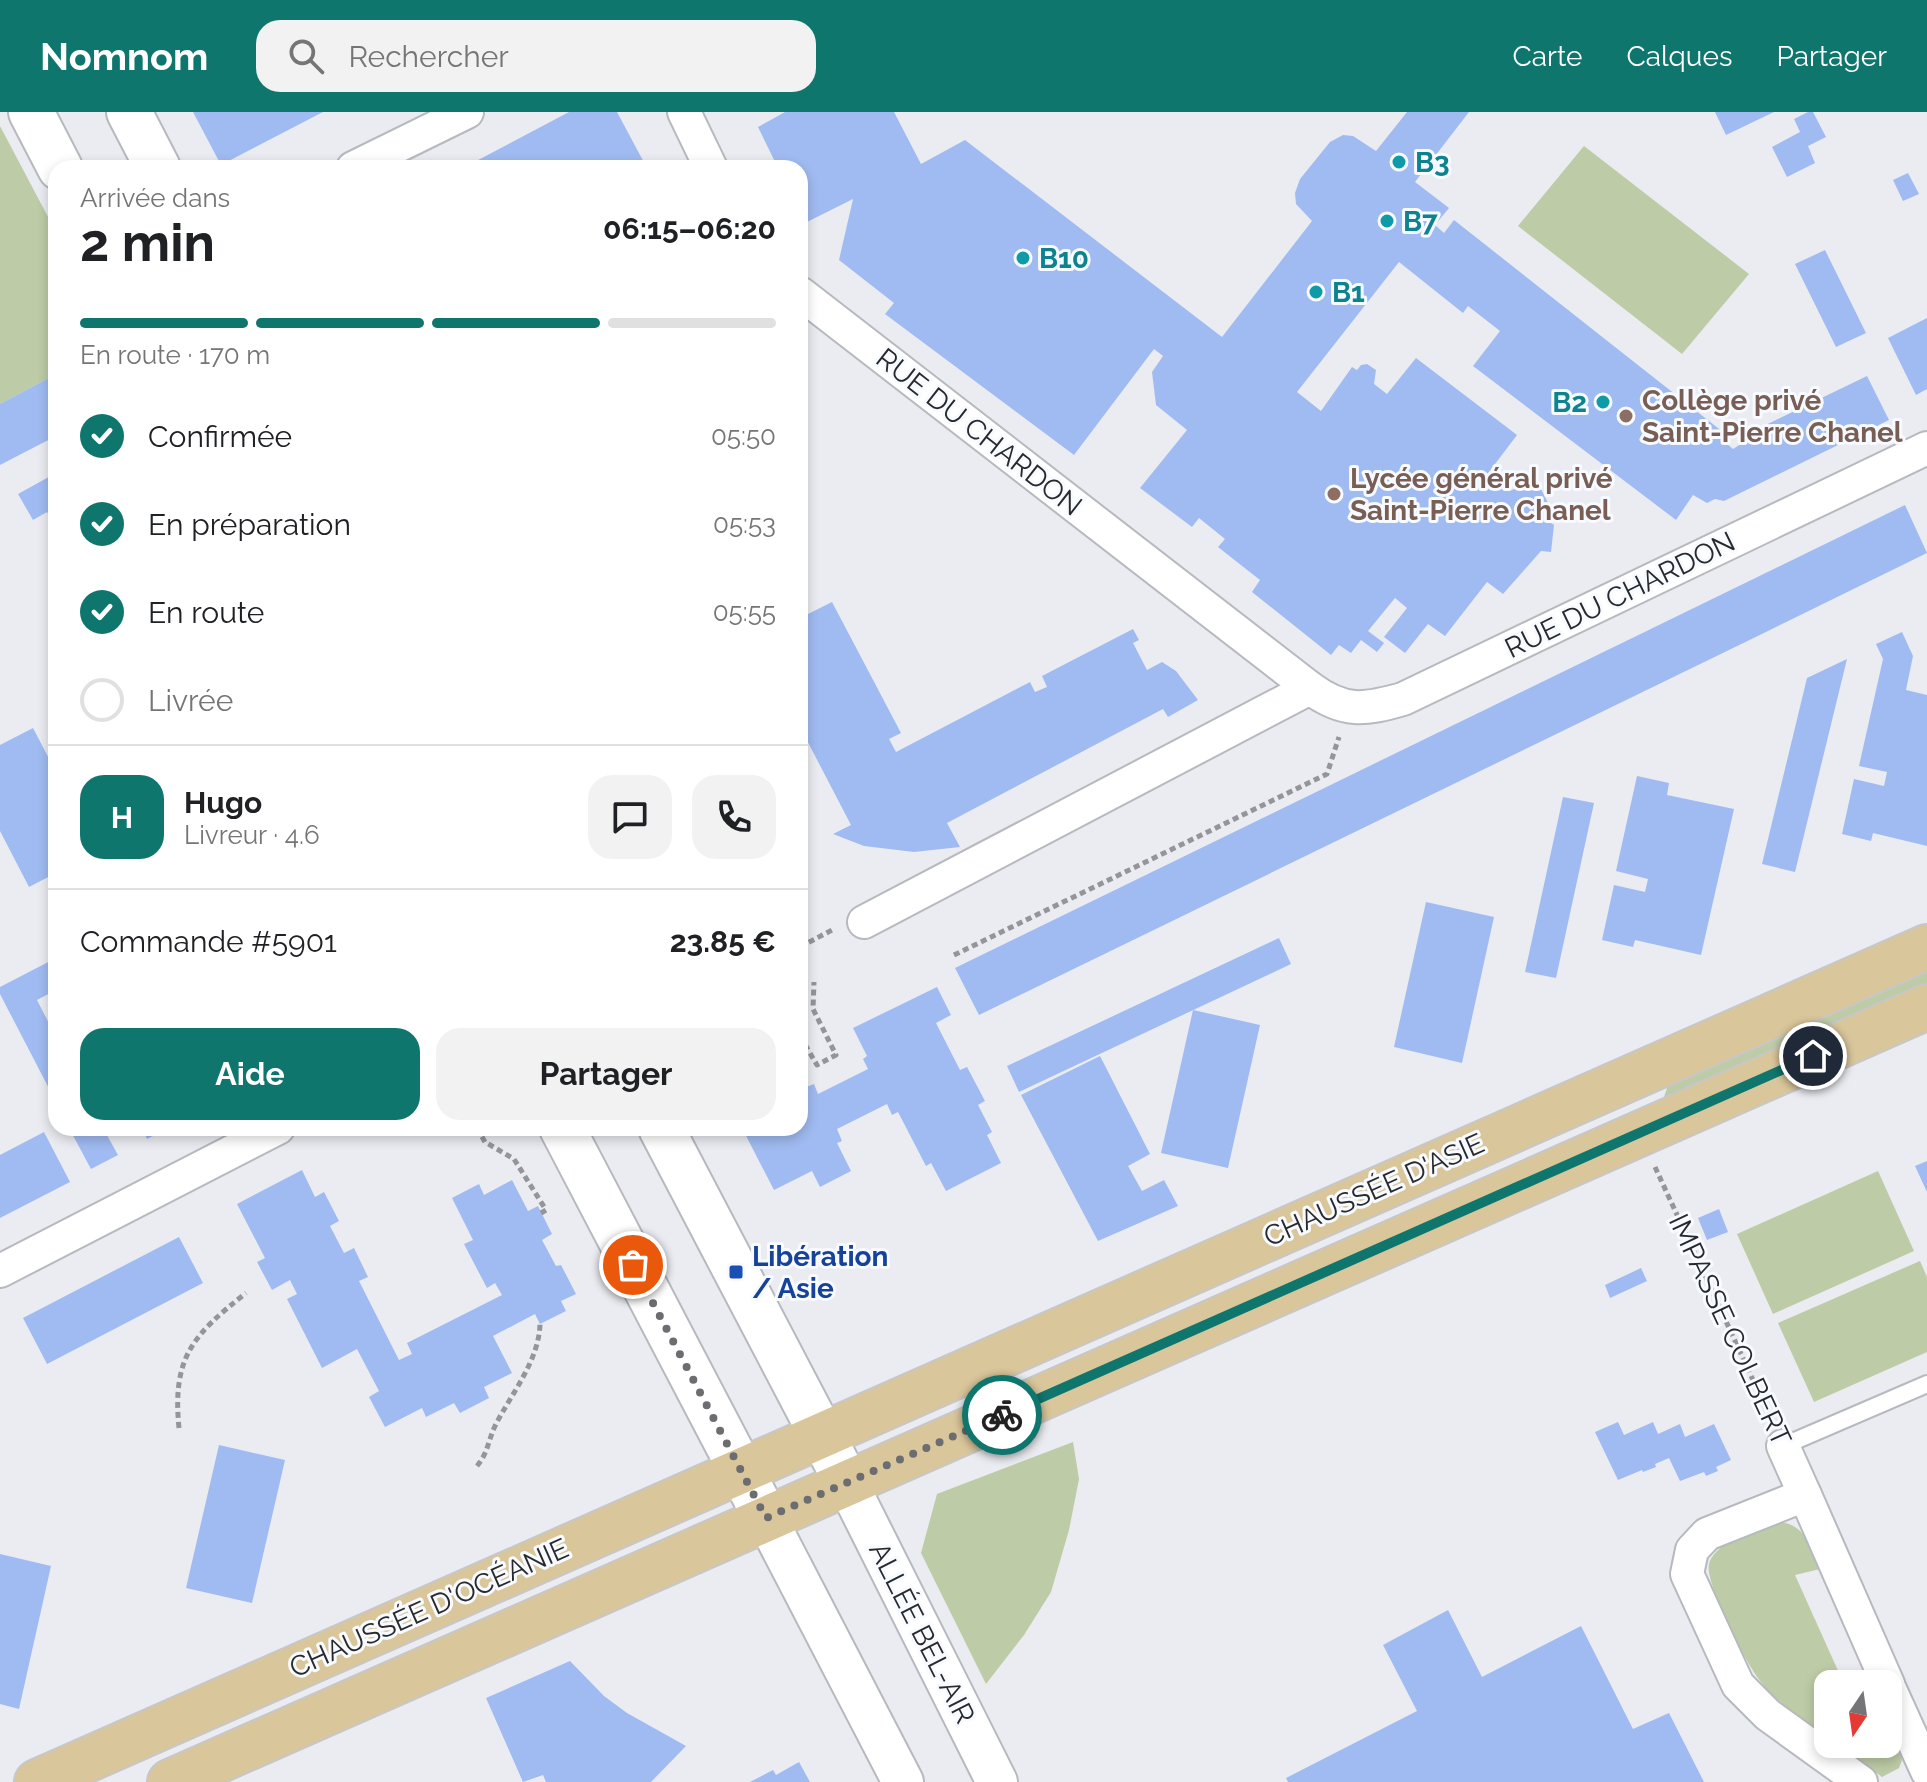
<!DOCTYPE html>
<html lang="fr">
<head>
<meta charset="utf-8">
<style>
	:root { --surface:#fff; --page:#f2f2f2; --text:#202124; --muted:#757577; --line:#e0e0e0; --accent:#0f766e }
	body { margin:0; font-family:Raleway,sans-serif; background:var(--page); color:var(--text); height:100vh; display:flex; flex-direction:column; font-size:30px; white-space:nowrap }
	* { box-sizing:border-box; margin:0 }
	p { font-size:26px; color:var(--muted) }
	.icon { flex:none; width:44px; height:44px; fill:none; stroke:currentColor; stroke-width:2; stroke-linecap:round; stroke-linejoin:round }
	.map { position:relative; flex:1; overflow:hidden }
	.sheet { position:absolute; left:48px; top:48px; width:760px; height:976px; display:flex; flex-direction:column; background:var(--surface); border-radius:24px; box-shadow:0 4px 12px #0003 }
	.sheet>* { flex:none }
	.needle { width:52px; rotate:193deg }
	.fabs { position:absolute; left:1814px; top:1558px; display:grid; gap:16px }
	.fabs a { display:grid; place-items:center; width:88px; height:88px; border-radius:16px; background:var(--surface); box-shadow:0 4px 12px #0003; font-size:40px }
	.pin { position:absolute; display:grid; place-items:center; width:68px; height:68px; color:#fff; margin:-34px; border:4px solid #fff; border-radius:50%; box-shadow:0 2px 8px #0007 }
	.courier { position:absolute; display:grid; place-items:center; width:80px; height:80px; margin:-40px; border:6px solid #0f766e; border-radius:50%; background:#fff; color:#222; box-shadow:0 2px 10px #0007 }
	.summary em { font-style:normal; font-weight:700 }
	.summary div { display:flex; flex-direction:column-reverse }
	.summary { display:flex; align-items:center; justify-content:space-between; height:136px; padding:0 32px }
	h1 { font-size:52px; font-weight:700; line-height:60px }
	.bar { display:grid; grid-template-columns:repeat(4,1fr); gap:12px 8px; align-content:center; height:96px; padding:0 32px }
	.bar i { height:10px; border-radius:6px; background:var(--line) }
	.bar .current { background:var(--accent) }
	.bar p { grid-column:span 4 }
	.line { display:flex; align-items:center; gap:20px; padding:0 32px; border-top:2px solid var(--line) }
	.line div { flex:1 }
	.round { display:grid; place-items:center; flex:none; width:84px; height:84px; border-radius:24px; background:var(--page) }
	ol { padding:0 32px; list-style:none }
	li { display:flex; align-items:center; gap:24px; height:88px }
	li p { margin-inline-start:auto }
	li .icon { padding:8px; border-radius:50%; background:var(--accent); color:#fff; stroke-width:4 }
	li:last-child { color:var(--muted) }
	li i { width:44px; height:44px; border:4px solid var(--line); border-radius:50% }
	.primary-button { display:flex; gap:16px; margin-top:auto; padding:16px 32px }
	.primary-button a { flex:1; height:92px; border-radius:24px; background:var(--accent); color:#fff; font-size:32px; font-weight:700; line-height:92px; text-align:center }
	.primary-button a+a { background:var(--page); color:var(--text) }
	header { display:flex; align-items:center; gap:48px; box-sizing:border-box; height:112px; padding:0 40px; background:var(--accent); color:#fff }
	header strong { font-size:38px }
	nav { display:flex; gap:44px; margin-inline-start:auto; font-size:28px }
	.search { width:560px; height:72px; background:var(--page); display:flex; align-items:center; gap:20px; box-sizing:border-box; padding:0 28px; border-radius:24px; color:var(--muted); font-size:30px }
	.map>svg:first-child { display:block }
	.green { fill:#bdcba6 }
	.building { fill:#a0bbf1 }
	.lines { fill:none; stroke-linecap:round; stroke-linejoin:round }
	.service-casing { stroke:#b6b9be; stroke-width:20 }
	.minor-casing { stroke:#b6b9be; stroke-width:36 }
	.tertiary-casing { stroke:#b6b9be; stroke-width:44 }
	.secondary-casing { stroke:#b6b9be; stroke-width:48 }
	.primary-casing { stroke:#c7c7c8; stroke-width:48 }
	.path { stroke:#939598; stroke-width:5; stroke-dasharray:6 4; stroke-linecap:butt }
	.service { stroke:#fff; stroke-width:16 }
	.minor { stroke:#fff; stroke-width:32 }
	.tertiary { stroke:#fff; stroke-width:40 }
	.secondary { stroke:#fff; stroke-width:44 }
	.primary { stroke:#dac69b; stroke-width:44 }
	.done { stroke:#6c6d70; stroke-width:8; stroke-dasharray:0 14.4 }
	.route { stroke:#0f766e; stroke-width:10 }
	.culture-dot { fill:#0f9aa8; stroke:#f7faff; stroke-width:3 }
	.education-dot { fill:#8d6e63; stroke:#f7faff; stroke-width:3 }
	.transit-dot { fill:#1a4fb4; stroke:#f7faff; stroke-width:3 }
	.labels { text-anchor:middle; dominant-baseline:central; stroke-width:6; stroke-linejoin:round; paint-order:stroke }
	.culture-label { font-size:28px; font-weight:bold; fill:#0d838f; stroke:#f7faff; text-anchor:start }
	.education-label { font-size:28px; font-weight:bold; fill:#785e54; stroke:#f7faff; text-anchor:start }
	.street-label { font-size:28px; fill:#28292b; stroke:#f7faff }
	.transit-label { font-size:28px; font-weight:bold; fill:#164399; stroke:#f7faff; text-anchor:start }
</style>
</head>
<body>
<header>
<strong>Nomnom</strong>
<div class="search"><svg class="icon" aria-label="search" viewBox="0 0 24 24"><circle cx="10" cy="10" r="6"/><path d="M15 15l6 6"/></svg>Rechercher</div>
<nav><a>Carte</a><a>Calques</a><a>Partager</a></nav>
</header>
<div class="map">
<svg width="1927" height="1670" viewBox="0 0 1927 1670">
	<rect width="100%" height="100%" fill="#eaecf1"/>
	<g class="green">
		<path d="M0,14l56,106v142l-56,30z"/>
		<path d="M1584,34l165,128 -67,80 -164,-128z"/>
		<path d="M1927,858v17l-266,119 7,-21z"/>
		<path d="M1878,1059l36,80 -141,63 -36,-80z"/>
		<path d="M1920,1149l7,16v75l-113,50 -36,-79z"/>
		<path d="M1073,1330l6,37 -10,51 -18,62 -27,43 -38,49 -65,-131 16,-59z"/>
		<path d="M1781,1410c26,4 29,26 39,47l-25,6 49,109h-16v54c-22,-17 -50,-34 -67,-56 -14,-17 -57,-100 -52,-118 5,-21 51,-40 72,-42z"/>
		<path d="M1837,1632h34l5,11 24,-2 2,7 -3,8 -17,9z"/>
	</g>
	<g class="building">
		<path d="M193,0h130l-102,53z"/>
		<path d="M569,0h48l30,56h-184z"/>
		<path d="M785,0h109l27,52 44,-24 257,197 90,-116 -16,-17 -1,-11 5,-14 30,-37 13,-7 10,1 23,15 31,-39h62l-54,70 34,26 -14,17 9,8 10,-13 274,216 -3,6 8,7 11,-7 -3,-5 126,-61 22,44 -165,81 -9,-2 -8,4 -14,-8 -17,25 -203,-154 27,-35 -32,-25 -5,7 -64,-51 -102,130 24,19 31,-44 5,3 4,-5 6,-1 9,6 -2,14 13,10 29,-36 101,77 -28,37 24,18 13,-18 15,17 8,16 2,18 3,2 -3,27 -10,-1 -38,43 -16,-12 -42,54 -17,-12 -23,29 -21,-16 23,-29 -12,-10 -27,33 16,12 -7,9 -16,-12 -10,13 -12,-8 -8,10 -79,-63 8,-12 -42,-33 7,-8 -26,-21 -7,9 -52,-39 47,-58 -31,-25 -4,-33 11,-16 -9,-7 -80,106 -189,-141 9,-11 -55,-43 14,-61 -48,24 -5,-10v-45h-22l-20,-41z"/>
		<path d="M1715,0h59l-48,23z"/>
		<path d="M1808,0h5l13,25 -18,9 7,17 -28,14 -15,-30 28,-15 -6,-13z"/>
		<path d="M1908,61l11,21 -16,7 -10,-21z"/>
		<path d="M1825,138l41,83 -30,14 -41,-83z"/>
		<path d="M1927,206v71l-11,6 -28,-57z"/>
		<path d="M56,262v62l-56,29v-61z"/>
		<path d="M56,361v55l-9,-16 -14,8 -15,-26z"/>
		<path d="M1905,393l22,48 -159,78 -789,384 -24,-47z"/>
		<path d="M832,490l69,131 -12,6 7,13 134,-70 5,10 12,-5 -5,-11 91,-47 6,11 -6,3 14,27 15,-8 14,9 22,29 -30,17 -5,-8 -216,114 13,24 -46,5 -50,-6 -31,-12 18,-9 -51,-98v-109z"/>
		<path d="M1902,520l11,24 -7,34 21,5v151l-54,-13 -2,8 -29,-7 12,-55 30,7 3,-14 -28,-6 24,-107 -7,-15z"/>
		<path d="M1847,547l-52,213 -33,-8 45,-186z"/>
		<path d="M33,616l23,44v101l-27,14 -29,-56v-86z"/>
		<path d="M1637,664l32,7 -2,12 67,14 -33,146 -66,-15 -2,7 -31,-7 12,-55 31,7 3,-13 -32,-8z"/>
		<path d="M1563,685l31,6 -38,175 -31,-6z"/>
		<path d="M1426,790l68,15 -32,146 -68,-16z"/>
		<path d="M1279,826l12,26 -272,128 -12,-26z"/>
		<path d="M56,846v32l-19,10 19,37v65l-56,-108v-7z"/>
		<path d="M937,875l14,28 -15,8 24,47 7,-3 18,34 -7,4 14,27 -5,3 14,28 -55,28 -15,-28 -5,3 -28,-54 -6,3 -5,-11 -50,25 5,12 -5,2 14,28 -31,16 -8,-16 -38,19 -32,-62h58v-54l6,13 8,-3 4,10 50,-25 -5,-10 4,-3 -14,-28z"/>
		<path d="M1193,898l67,15 -32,143 -67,-15z"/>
		<path d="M1100,944l50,98 -22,12 14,25 22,-11 14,26 -80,35 -77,-146z"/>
		<path d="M69,1016h34l15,27 -27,14z"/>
		<path d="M142,1016h27l-22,11z"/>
		<path d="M44,1020l26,50 -70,36v-63z"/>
		<path d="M1927,1049v31l-12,-26z"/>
		<path d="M302,1058l13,27 9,-5 15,29 -9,5 14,27 10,-5 14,29 -9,4 40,79 13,-6 -5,-11 95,-48 -7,-12 -8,5 -23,-44 9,-4 -21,-42 27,-14 5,11 28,-15 16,31 10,-5 14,28 -10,6 14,26 5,-1 15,29 -15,7 5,10 -26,13 -5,-10 -42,22 19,37 -28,14 5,11 -29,15 -6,-10 -28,14 -4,-9 -37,19 -16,-30 10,-6 -22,-42 -35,19 -35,-69 10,-5 -7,-14 -18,10 -15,-28 8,-4 -28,-54z"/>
		<path d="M1719,1097l9,23 -21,8 -9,-22z"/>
		<path d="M179,1125l24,46 -156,81 -24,-46z"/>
		<path d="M1641,1156l6,13 -37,17 -5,-13z"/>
		<path d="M1618,1310l6,13 29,-13 5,12 22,-10 5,13 29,-13 17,36 -15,7 2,4 -12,5 -2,-4 -24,9 -11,-23 -14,6 1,3 -13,5 -1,-2 -24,10 -23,-48z"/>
		<path d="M219,1333l66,15 -33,143 -66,-15z"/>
		<path d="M0,1442l51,12 -32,143 -19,-5z"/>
		<path d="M1448,1498l34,67 99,-51 52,103 36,-16 35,69h-416l-2,-4 131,-67 -34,-66z"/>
		<path d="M570,1549l34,35 23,17 59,33 -35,36h-105l-3,-7 -20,7 -37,-84z"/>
		<path d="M799,1650l11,20h-60l23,-12 3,5z"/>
	</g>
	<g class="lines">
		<g class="service-casing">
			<path id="service" d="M1783,1334l144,-62"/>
		</g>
		<g class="minor-casing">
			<g id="minor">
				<path d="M684,0l27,56"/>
				<path d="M353,56l114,-56"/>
				<path d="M800,181l510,395c34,25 54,22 93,11l524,-251"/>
				<path d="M864,810l446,-234"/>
				<path d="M0,1159l278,-143"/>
				<path d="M1783,1334l22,49"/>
				<path d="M1888,1573l39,86"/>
				<path d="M1861,1670l-93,-67 -30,-30 -51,-111 5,-24 15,-16 98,-39 83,189"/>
			</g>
		</g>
		<g class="tertiary-casing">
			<g id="tertiary">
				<path d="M847,1371l150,299"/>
				<path d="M766,1406l137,264"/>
			</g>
		</g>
		<g class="secondary-casing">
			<g id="secondary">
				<path d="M31,0l29,56"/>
				<path d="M129,0l29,56"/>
				<path d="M562,1016l204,390"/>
				<path d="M661,1016l186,355"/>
			</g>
		</g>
		<g class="primary-casing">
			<g id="primary">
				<path d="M37,1670l1890,-835"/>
				<path d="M170,1670l1757,-775"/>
			</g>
		</g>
		<g class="path">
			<path d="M800,835l32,-17"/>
			<path d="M954,843l373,-181 12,-37"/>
			<path d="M800,924l17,29 19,-10 -23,-46 1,-27"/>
			<path d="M477,1016l8,14 29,17 32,51 -5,3"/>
			<path d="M1655,1055l116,252"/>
			<path d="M179,1316c-7,-71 14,-93 67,-135"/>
			<path d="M477,1354c11,-13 11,-25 18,-40 16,-32 44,-65 45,-102"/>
		</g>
		<use href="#service" class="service"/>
		<use href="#minor" class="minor"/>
		<use href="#tertiary" class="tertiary"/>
		<use href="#secondary" class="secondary"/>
		<use href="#primary" class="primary"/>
	</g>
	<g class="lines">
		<path class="done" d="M633,1153l133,253 236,-103"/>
		<path class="route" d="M1002,1303l811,-359"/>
	</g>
	<g class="culture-dot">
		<circle cx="1399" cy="50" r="8"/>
		<circle cx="1387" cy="109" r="8"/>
		<circle cx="1023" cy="146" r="8"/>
		<circle cx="1316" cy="180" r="8"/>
		<circle cx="1603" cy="290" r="8"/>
	</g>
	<g class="education-dot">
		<circle cx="1626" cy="304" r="8"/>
		<circle cx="1334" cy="382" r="8"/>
	</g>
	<rect class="transit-dot" x="728" y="1152" width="16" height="16" rx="4"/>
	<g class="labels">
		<g class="culture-label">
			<text x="1415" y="50">B3</text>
			<text x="1403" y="109">B7</text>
			<text x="1039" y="146">B10</text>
			<text x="1332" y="180">B1</text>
			<text x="1587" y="290" text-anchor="end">B2</text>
		</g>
		<g class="education-label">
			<text x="1642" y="288">Collège privé<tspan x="1642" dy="32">Saint-Pierre Chanel</tspan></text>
			<text x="1350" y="366">Lycée général privé<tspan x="1350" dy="32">Saint-Pierre Chanel</tspan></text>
		</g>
		<g class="street-label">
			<text transform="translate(979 320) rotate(38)">RUE DU CHARDON</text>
			<text transform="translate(1620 483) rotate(-26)">RUE DU CHARDON</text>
			<text transform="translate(1374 1078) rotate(-24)">CHAUSSÉE D'ASIE</text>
			<text transform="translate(1730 1218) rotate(65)">IMPASSE COLBERT</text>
			<text transform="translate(429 1496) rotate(-24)">CHAUSSÉE D'OCÉANIE</text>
			<text transform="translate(922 1521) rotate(63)">ALLÉE BEL-AIR</text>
		</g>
		<g class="transit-label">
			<text x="752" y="1144">Libération<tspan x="752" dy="32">/ Asie</tspan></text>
		</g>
	</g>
</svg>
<div class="fabs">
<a><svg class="needle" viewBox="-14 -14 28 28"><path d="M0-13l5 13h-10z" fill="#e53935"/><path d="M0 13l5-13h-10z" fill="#757577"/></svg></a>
</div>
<div class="pin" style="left:633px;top:1153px;background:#ea580c"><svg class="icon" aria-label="bag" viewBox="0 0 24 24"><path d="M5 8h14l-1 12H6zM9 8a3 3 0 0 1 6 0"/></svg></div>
<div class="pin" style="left:1813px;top:944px;background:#1f2937"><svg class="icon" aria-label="home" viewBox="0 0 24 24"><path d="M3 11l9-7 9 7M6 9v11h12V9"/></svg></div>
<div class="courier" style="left:1002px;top:1303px"><svg class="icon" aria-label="bike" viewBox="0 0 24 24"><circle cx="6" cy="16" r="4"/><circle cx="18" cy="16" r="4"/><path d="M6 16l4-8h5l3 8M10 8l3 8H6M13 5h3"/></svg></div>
<section class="sheet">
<div class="summary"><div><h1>2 min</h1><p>Arrivée dans</p></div><em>06:15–06:20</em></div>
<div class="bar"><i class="current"></i><i class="current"></i><i class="current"></i><i></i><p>En route · 170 m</p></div>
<ol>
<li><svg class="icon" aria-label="check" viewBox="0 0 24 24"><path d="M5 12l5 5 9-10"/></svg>Confirmée<p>05:50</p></li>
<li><svg class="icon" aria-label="check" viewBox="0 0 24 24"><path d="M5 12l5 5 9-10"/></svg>En préparation<p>05:53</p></li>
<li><svg class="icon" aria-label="check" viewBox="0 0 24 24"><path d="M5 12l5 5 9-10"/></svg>En route<p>05:55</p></li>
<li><i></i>Livrée</li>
</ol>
<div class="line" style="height:144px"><b class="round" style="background:var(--accent);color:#fff">H</b><div><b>Hugo</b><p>Livreur · 4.6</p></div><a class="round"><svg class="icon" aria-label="chat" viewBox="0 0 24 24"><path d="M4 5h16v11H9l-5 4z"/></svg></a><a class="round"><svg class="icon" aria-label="phone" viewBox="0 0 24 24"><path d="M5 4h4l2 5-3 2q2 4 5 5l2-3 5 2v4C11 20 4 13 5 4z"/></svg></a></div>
<div class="line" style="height:104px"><div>Commande #5901</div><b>23.85 €</b></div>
<div class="primary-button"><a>Aide</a><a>Partager</a></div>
</section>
</div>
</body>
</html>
